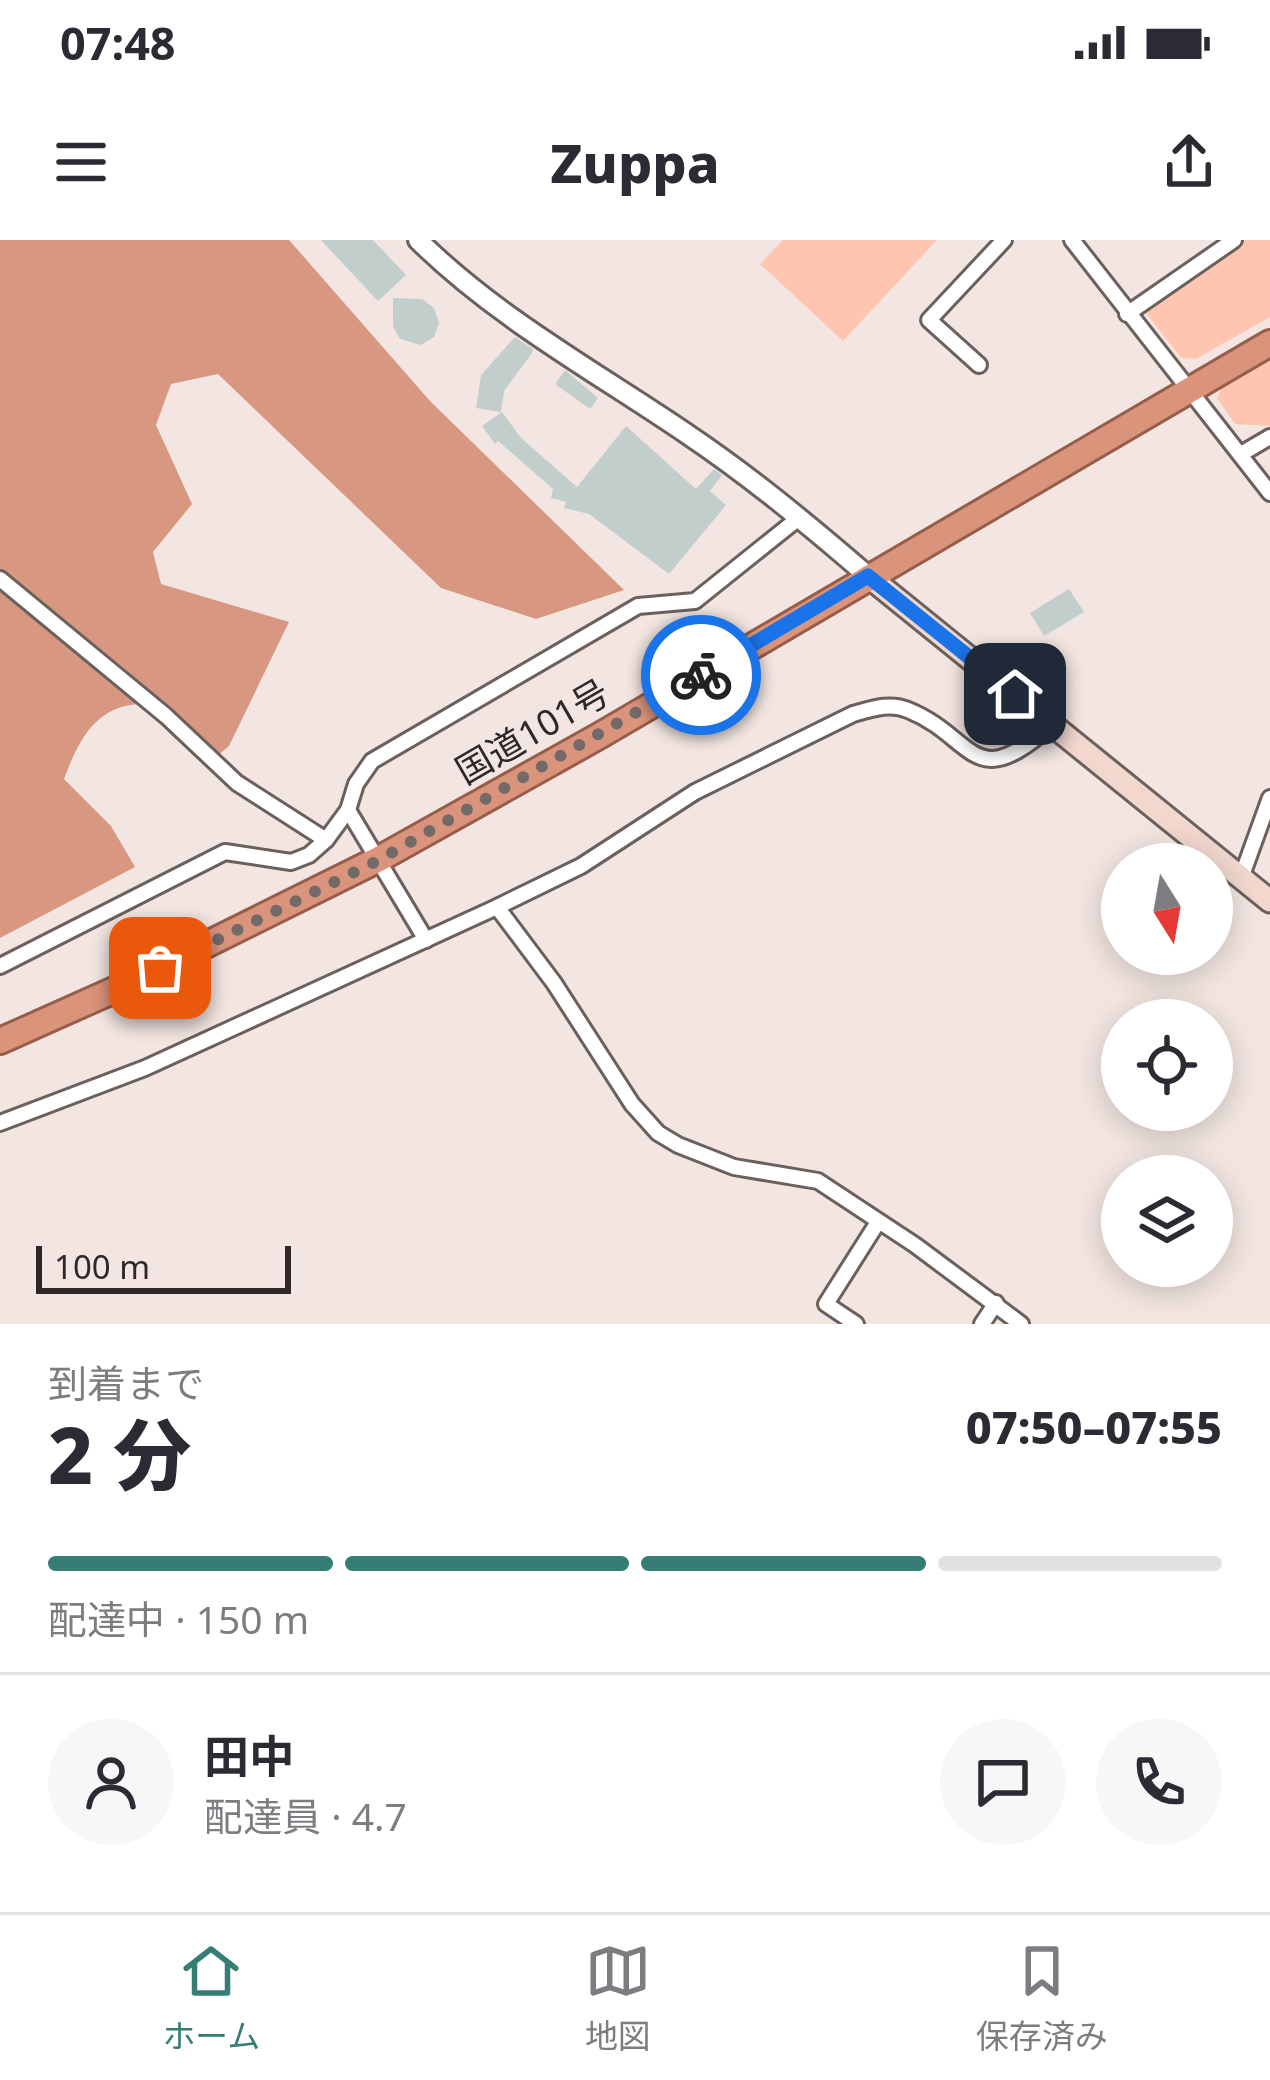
<!DOCTYPE html>
<html lang="ja">
<head>
<meta charset="utf-8">
<style>
	:root { --surface:#fff; --page:#f7f7f7; --text:#2b2b33; --muted:#7c7c81; --line:#e1e1e2; --accent:#367d76 }
	body { margin:0; font-family:"Noto Sans","Noto Sans JP",sans-serif; background:var(--page); color:var(--text); height:100vh; display:flex; flex-direction:column; font-size:45px; white-space:nowrap }
	* { box-sizing:border-box; margin:0 }
	p { font-size:39px; color:var(--muted) }
	.icon { flex:none; width:66px; height:66px; fill:none; stroke:currentColor; stroke-width:2; stroke-linecap:round; stroke-linejoin:round }
	.map { position:relative; height:1084px; overflow:hidden }
	.side { display:flex; flex-direction:column; background:var(--surface); flex:1 }
	.side>* { flex:none }
	.needle { width:78px; rotate:169deg }
	.buttons { position:absolute; left:1101px; top:603px; display:grid; gap:24px }
	.buttons a { display:grid; place-items:center; width:132px; height:132px; border-radius:50%; background:var(--surface); box-shadow:0 6px 30px #0003; font-size:60px }
	.scale { position:absolute; left:36px; bottom:30px; width:255px; box-sizing:border-box; padding-left:12px; border:6px solid #2d2827; border-top:0; font-size:33px; line-height:42px; white-space:nowrap; color:#2d2827; -webkit-text-stroke:9px #f3e6e2; paint-order:stroke }
	.pin { position:absolute; display:grid; place-items:center; width:102px; height:102px; color:#fff; margin:-51px; border-radius:24px; box-shadow:0 6px 18px #0006 }
	.courier { position:absolute; display:grid; place-items:center; width:120px; height:120px; margin:-60px; border:9px solid #1a73e8; border-radius:50%; background:#fff; color:#222; box-shadow:0 3px 15px #0007 }
	.head em { font-style:normal; font-weight:800 }
	.head div { display:flex; flex-direction:column-reverse }
	.head { display:flex; align-items:center; justify-content:space-between; height:204px; padding:0 48px }
	h1 { font-size:78px; font-weight:800; line-height:90px }
	.bar { display:grid; grid-template-columns:repeat(4,1fr); gap:18px 12px; align-content:center; height:144px; padding:0 48px }
	.bar i { height:15px; border-radius:9px; background:var(--line) }
	.bar .active { background:var(--accent) }
	.bar p { grid-column:span 4 }
	.line { display:flex; align-items:center; gap:30px; padding:0 48px; border-top:3px solid var(--line) }
	.line div { flex:1 }
	.round { display:grid; place-items:center; flex:none; width:126px; height:126px; border-radius:63px; background:var(--page) }
	.status { display:flex; justify-content:space-between; align-items:center; height:84px; padding:0 60px; background:var(--surface); direction:ltr }
	.status svg { height:33px; fill:currentColor }
	header { display:flex; justify-content:space-between; align-items:center; height:156px; padding:0 48px; background:var(--surface); font-size:54px; font-weight:800 }
	.menu { display:flex; justify-content:space-around; align-items:center; height:168px; border-top:3px solid var(--line); background:var(--surface); font-size:33px; color:var(--muted) }
	.menu a { display:grid; justify-items:center; gap:6px }
	.menu .active { color:var(--accent) }
	.map>svg:first-child { display:block }
	.green { fill:#ffc5b1 }
	.forest { fill:#d79781 }
	.building { fill:#c1cecc }
	.lines { fill:none; stroke-linecap:round; stroke-linejoin:round }
	.minor-casing { stroke:#6a605c; stroke-width:20 }
	.tertiary-casing { stroke:#6a605c; stroke-width:24 }
	.secondary-casing { stroke:#6a605c; stroke-width:27 }
	.trunk-casing { stroke:#975d49; stroke-width:30 }
	.minor { stroke:#fff; stroke-width:14 }
	.tertiary { stroke:#fff; stroke-width:18 }
	.secondary { stroke:#f1d7ce; stroke-width:21 }
	.trunk { stroke:#da947c; stroke-width:24 }
	.done { stroke:#726a68; stroke-width:12; stroke-dasharray:0 21.6 }
	.route { stroke:#1a73e8; stroke-width:15 }
	.labels { text-anchor:middle; dominant-baseline:central; stroke-width:9; stroke-linejoin:round; paint-order:stroke }
	.street-label { font-size:36px; fill:#2d2827; stroke:#f3e6e2 }
</style>
</head>
<body>
<div class="status"><b>07:48</b><svg viewBox="0 0 49 12"><path d="M0 12V9h3v3zM5 12V6h3v6zM10 12V3h3v9zM15 12V0h3v12zM26 1h20v11H26zM47 4h2v5h-2z"/></svg></div>
<header><svg class="icon" aria-label="menu" viewBox="0 0 24 24"><path d="M4 6h16M4 12h16M4 18h16"/></svg>Zuppa<svg class="icon" aria-label="share" viewBox="0 0 24 24"><path d="M12 15V3M7 8l5-5 5 5M5 13v7h14v-7"/></svg></header>
<div class="map">
<svg width="1270" height="1084" viewBox="0 0 1270 1084">
	<rect width="100%" height="100%" fill="#f3e6e2"/>
	<g class="green">
		<path d="M783,0h154l-94,101 -83,-77z"/>
		<path d="M1245,0h25v77l-74,42 -15,-1 -38,-49z"/>
		<path d="M1270,117v69l-35,-2 -18,-26 6,-13z"/>
	</g>
	<path class="forest" d="M0,0h289l141,161 194,189 -88,29 -95,-31 -223,-214 -47,10 -15,41 36,79 -39,48 8,32 128,38 -60,124 -24,20 -66,-62c-45,3 -61,38 -75,75l47,47 24,41 -135,71z"/>
	<g class="building">
		<path d="M321,0h52l33,35 -28,26z"/>
		<path d="M393,58l29,1 12,9 5,15 -5,14 -13,8 -21,-6 -7,-13z"/>
		<path d="M515,97l18,12 -1,4 -28,38 -3,21 -25,-4 5,-33z"/>
		<path d="M565,130l33,28 -8,11 -35,-25z"/>
		<path d="M502,172l19,26 56,49 49,-61 70,63 18,-20 8,6 -12,16 16,14 -57,69 -80,-60 -25,-6 2,-6 -15,-4 2,-9 -55,-48 -3,3 -13,-18z"/>
		<path d="M1069,349l15,23 -40,24 -14,-23z"/>
	</g>
	<g class="lines">
		<g class="minor-casing">
			<g id="minor">
				<path d="M1072,0l198,253"/>
				<path d="M1127,74l107,-74"/>
				<path d="M979,125l-50,-45 75,-80"/>
				<path d="M1241,214l29,-17"/>
				<path d="M0,339l166,137 71,67 89,57"/>
				<path d="M348,570l78,130"/>
				<path d="M1241,638l29,-80"/>
				<path d="M497,667l57,76 78,121 26,29 20,12 56,22 84,14 97,64 106,79"/>
				<path d="M0,726l225,-114 66,10 18,-7 17,-15 22,-30 8,-26 16,-23 266,-155 57,-5 105,-84"/>
				<path d="M0,883l145,-55 352,-161 84,-41 114,-74 158,-78c18,-5 37,-12 55,-4 67,27 64,87 144,14"/>
				<path d="M856,1084l-30,-20 52,-82"/>
				<path d="M982,1084l14,-21"/>
			</g>
		</g>
		<g class="tertiary-casing">
			<path id="tertiary" d="M418,0c79,78 178,132 269,194 64,43 123,92 181,142"/>
		</g>
		<g class="secondary-casing">
			<path id="secondary" d="M868,336l402,325"/>
		</g>
		<g class="trunk-casing">
			<path id="trunk" d="M0,801l121,-54 258,-128 220,-123 671,-393"/>
		</g>
		<use href="#minor" class="minor"/>
		<use href="#tertiary" class="tertiary"/>
		<use href="#secondary" class="secondary"/>
		<use href="#trunk" class="trunk"/>
	</g>
	<g class="lines">
		<path class="done" d="M160,728l219,-108 322,-185"/>
		<path class="route" d="M701,435l167,-99 147,118"/>
	</g>
	<g class="labels">
		<g class="street-label">
			<text transform="translate(532 491) rotate(-30)">国道101号</text>
		</g>
	</g>
</svg>
<div class="buttons">
<a><svg class="needle" viewBox="-14 -14 28 28"><path d="M0-13l5 13h-10z" fill="#e53935"/><path d="M0 13l5-13h-10z" fill="#7c7c81"/></svg></a>
<a><svg class="icon" aria-label="locate" viewBox="0 0 24 24"><circle cx="12" cy="12" r="6"/><path d="M12 2v4M12 18v4M2 12h4M18 12h4"/></svg></a>
<a><svg class="icon" aria-label="layers" viewBox="0 0 24 24"><path d="M12 4l9 5-9 5-9-5zM3 14l9 5 9-5"/></svg></a>
</div>
<div class="scale">100 m</div>
<div class="pin" style="left:160px;top:728px;background:#ea580c"><svg class="icon" aria-label="bag" viewBox="0 0 24 24"><path d="M5 8h14l-1 12H6zM9 8a3 3 0 0 1 6 0"/></svg></div>
<div class="pin" style="left:1015px;top:454px;background:#1f2937"><svg class="icon" aria-label="home" viewBox="0 0 24 24"><path d="M3 11l9-7 9 7M6 9v11h12V9"/></svg></div>
<div class="courier" style="left:701px;top:435px"><svg class="icon" aria-label="bike" viewBox="0 0 24 24"><circle cx="6" cy="16" r="4"/><circle cx="18" cy="16" r="4"/><path d="M6 16l4-8h5l3 8M10 8l3 8H6M13 5h3"/></svg></div>
</div>
<section class="side">
<div class="head"><div><h1>2 分</h1><p>到着まで</p></div><em>07:50–07:55</em></div>
<div class="bar"><i class="active"></i><i class="active"></i><i class="active"></i><i></i><p>配達中 · 150 m</p></div>
<div class="line" style="height:216px"><a class="round"><svg class="icon" aria-label="person" viewBox="0 0 24 24"><circle cx="12" cy="8" r="4"/><path d="M4 21q1-7 8-7t8 7"/></svg></a><div><b>田中</b><p>配達員 · 4.7</p></div><a class="round"><svg class="icon" aria-label="chat" viewBox="0 0 24 24"><path d="M4 5h16v11H9l-5 4z"/></svg></a><a class="round"><svg class="icon" aria-label="phone" viewBox="0 0 24 24"><path d="M5 4h4l2 5-3 2q2 4 5 5l2-3 5 2v4C11 20 4 13 5 4z"/></svg></a></div>
</section>
<nav class="menu">
<a class="active"><svg class="icon" aria-label="home" viewBox="0 0 24 24"><path d="M3 11l9-7 9 7M6 9v11h12V9"/></svg>ホーム</a>
<a><svg class="icon" aria-label="map" viewBox="0 0 24 24"><path d="M3 6l6-2 6 2 6-2v14l-6 2-6-2-6 2zM9 4v14M15 6v14"/></svg>地図</a>
<a><svg class="icon" aria-label="saved" viewBox="0 0 24 24"><path d="M7 4h10v16l-5-4-5 4z"/></svg>保存済み</a>
</nav>
</body>
</html>
